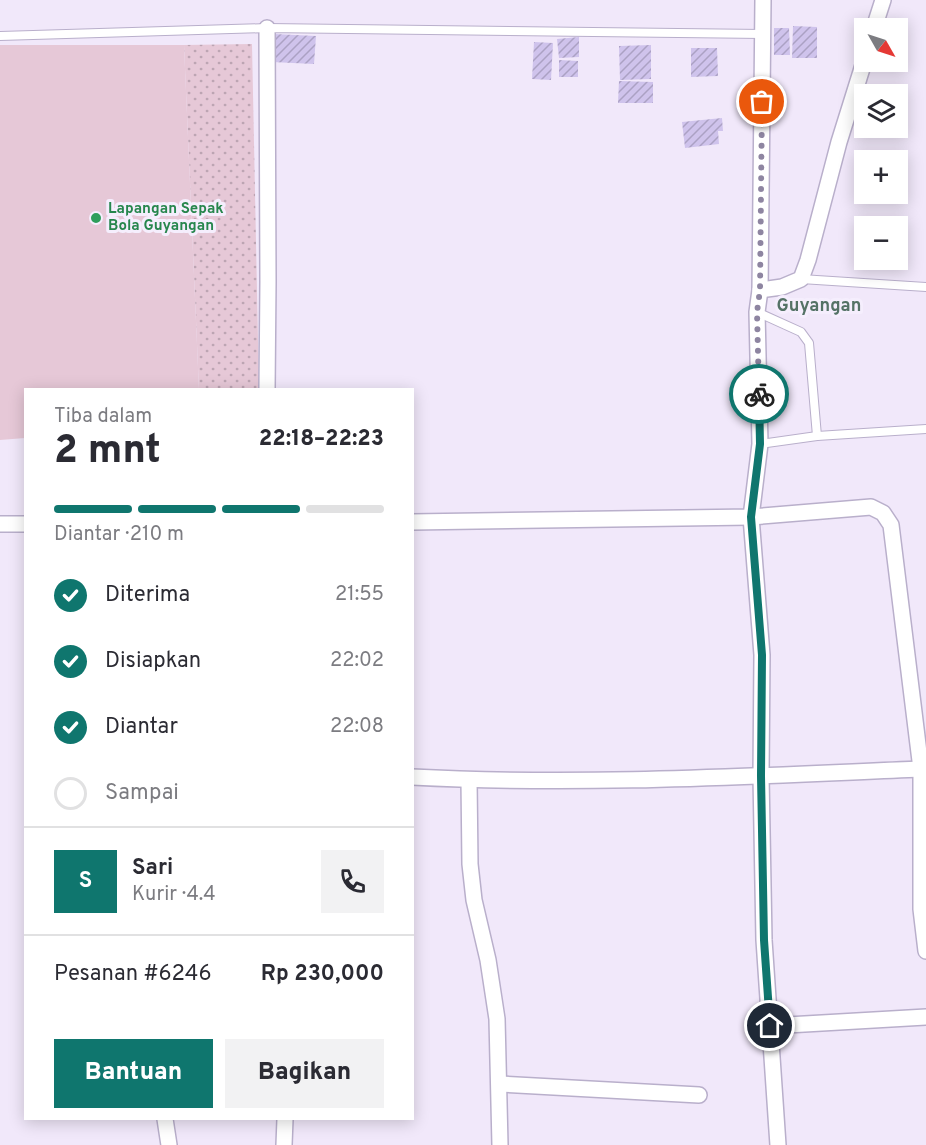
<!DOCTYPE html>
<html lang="id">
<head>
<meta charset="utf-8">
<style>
	:root { --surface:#fff; --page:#f2f2f3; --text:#2b2b33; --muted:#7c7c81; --line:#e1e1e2; --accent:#0f766e }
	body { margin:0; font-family:Overpass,sans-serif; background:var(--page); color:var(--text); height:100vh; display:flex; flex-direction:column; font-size:22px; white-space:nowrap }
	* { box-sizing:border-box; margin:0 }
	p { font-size:20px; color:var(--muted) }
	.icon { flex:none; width:33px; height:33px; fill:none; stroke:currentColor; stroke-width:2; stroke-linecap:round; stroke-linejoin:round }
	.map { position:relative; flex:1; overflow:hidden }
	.details { position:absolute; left:24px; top:388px; width:390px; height:732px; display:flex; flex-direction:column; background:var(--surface); border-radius:0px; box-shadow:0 3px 15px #0003 }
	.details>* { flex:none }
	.needle { width:39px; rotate:129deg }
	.buttons { position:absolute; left:854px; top:18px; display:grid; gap:12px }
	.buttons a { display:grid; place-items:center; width:54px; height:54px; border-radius:0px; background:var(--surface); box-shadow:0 3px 15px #0003; font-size:30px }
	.pin { position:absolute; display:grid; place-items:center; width:51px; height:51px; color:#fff; margin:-26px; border:3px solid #fff; border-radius:50%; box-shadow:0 2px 6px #0007 }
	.courier { position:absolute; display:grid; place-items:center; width:60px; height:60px; margin:-30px; border:4px solid #0f766e; border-radius:50%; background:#fff; color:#222; box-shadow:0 2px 8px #0007 }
	.head em { font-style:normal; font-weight:800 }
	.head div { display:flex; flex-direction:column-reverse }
	.head { display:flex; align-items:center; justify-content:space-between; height:102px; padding:0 30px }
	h1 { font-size:39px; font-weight:800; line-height:45px }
	.bar { display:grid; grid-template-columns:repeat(4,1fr); gap:9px 6px; align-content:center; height:72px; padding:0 30px }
	.bar i { height:8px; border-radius:4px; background:var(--line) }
	.bar .active { background:var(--accent) }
	.bar p { grid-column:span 4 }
	.line { display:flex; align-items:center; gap:15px; padding:0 30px; border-top:2px solid var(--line) }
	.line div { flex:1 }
	.round { display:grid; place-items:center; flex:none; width:63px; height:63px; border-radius:0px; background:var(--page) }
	ol { padding:0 30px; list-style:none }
	li { display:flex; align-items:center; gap:18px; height:66px }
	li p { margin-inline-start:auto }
	li .icon { padding:6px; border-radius:50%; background:var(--accent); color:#fff; stroke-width:4 }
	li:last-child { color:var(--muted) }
	li i { width:33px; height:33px; border:3px solid var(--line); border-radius:50% }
	.button { display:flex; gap:12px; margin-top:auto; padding:12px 30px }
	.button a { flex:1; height:69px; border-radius:0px; background:var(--accent); color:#fff; font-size:24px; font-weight:800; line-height:69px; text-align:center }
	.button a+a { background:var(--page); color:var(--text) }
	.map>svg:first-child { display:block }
	.grass { fill:url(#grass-dots) }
	.pitch { fill:#e6c8d7 }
	.building { fill:url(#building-hatch) }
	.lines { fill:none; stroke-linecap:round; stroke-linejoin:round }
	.service-casing { stroke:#b9afcb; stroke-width:10 }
	.minor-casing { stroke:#b9afcb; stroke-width:18 }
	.service { stroke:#fff; stroke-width:8 }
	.minor { stroke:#fff; stroke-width:15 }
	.done { stroke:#8e85a1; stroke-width:6; stroke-dasharray:0 10.8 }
	.route { stroke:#0f766e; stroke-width:8 }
	.leisure-dot { fill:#2e9e5b; stroke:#f5eefd; stroke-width:2 }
	.labels { text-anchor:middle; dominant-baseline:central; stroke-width:6; stroke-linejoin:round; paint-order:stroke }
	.leisure-label { font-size:15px; font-weight:bold; fill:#27864d; stroke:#f5eefd; text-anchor:start }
	.quarter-label { font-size:18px; font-weight:bold; fill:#547266; stroke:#f5eefd }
</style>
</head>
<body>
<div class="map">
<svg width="926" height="1145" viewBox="0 0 926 1145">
	<defs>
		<pattern id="grass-dots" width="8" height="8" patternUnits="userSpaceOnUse" patternTransform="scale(1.5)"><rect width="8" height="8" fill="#e6c8d7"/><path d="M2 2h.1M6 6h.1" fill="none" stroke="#bda5b3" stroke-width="1.8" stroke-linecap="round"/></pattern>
		<pattern id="building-hatch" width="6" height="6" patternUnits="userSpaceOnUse" patternTransform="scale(1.5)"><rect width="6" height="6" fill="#cfc3ec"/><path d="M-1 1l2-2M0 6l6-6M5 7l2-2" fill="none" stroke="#aba1c4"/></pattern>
	</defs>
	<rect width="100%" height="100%" fill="#f1e8fa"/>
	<path class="grass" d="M252,44l7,346h-60l-15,-345z"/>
	<path class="pitch" d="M0,45h184l15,345h-173l-1,48 -25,2z"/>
	<g class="building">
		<path d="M793,26l24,1v31h-25z"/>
		<path d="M774,28h15l1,27h-16z"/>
		<path d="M274,34l42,2 -2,28 -42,-2z"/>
		<path d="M579,37v20l-20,1 -2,-19z"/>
		<path d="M534,42l19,1 -2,37 -19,-1z"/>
		<path d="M651,45v34l-31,1 -1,-34z"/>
		<path d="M691,48h26l1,28 -27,1z"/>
		<path d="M559,60l19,1v16h-19z"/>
		<path d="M619,81l34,1v21h-35z"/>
		<path d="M722,118l1,13h-5l1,13 -34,4 -3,-26z"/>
	</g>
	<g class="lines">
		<g class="service-casing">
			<g id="service">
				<path d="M0,36l267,-8 496,6"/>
				<path d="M801,279l125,8"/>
				<path d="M757,312l44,20 8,11 8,93"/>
				<path d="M760,444l57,-8 109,-7"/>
			</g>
		</g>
		<g class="minor-casing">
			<g id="minor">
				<path d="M763,0l-3,290 -3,22 3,132 -9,73 11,138 -1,121 3,164 14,205"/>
				<path d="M267,28l1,254 -1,108"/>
				<path d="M874,28l9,-28"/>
				<path d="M760,290l22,-3 19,-8 7,-19 31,-118 25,-80"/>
				<path d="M412,522l339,-5 120,-10 12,6 8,12 30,244v140l5,42"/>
				<path d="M0,524h26"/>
				<path d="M412,777c170,9 340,-1 509,-8"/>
				<path d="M469,780l1,84 4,36 14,60 9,59 3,126"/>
				<path d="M770,1026l156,-9"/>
				<path d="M500,1084l199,11"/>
				<path d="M165,1119l4,26"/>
				<path d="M284,1145l1,-26"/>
			</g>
		</g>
		<use href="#service" class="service"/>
		<use href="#minor" class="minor"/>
	</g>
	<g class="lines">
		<path class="done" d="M759,394l-2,-82 3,-22 2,-188"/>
		<path class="route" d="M759,394l1,50 -9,73 11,138 -1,121 3,164 6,86"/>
	</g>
	<circle class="leisure-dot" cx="96" cy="218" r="6"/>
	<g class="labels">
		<g class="leisure-label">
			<text x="108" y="209">Lapangan Sepak<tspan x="108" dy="17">Bola Guyangan</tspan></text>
		</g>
		<g class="quarter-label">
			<text x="819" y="306">Guyangan</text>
		</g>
	</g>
</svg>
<div class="buttons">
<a><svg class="needle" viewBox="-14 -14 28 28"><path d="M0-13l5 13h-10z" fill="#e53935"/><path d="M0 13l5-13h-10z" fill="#7c7c81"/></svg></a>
<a><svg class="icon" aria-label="layers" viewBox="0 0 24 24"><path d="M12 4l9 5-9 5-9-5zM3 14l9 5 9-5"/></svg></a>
<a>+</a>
<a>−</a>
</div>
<div class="pin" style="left:762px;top:102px;background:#ea580c"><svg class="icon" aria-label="bag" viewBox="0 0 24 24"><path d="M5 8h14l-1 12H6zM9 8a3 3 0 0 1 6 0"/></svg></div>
<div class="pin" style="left:770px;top:1026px;background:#1f2937"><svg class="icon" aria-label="home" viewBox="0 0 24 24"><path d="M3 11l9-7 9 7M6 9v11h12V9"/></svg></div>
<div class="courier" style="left:759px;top:394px"><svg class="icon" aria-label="bike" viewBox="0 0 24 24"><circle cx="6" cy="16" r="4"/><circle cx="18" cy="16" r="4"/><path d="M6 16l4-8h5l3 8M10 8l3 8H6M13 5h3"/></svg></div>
<section class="details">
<div class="head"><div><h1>2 mnt</h1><p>Tiba dalam</p></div><em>22:18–22:23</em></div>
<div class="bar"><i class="active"></i><i class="active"></i><i class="active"></i><i></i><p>Diantar · 210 m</p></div>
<ol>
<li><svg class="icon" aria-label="check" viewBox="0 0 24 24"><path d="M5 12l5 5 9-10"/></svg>Diterima<p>21:55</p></li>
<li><svg class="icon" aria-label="check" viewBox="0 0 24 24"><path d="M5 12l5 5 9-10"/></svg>Disiapkan<p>22:02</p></li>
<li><svg class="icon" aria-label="check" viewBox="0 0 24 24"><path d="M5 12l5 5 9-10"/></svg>Diantar<p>22:08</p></li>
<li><i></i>Sampai</li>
</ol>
<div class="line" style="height:108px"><b class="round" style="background:var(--accent);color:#fff">S</b><div><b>Sari</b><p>Kurir · 4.4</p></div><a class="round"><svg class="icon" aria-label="phone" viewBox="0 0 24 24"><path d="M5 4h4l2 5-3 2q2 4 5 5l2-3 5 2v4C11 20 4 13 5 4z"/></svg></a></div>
<div class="line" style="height:78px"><div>Pesanan #6246</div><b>Rp 230,000</b></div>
<div class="button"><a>Bantuan</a><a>Bagikan</a></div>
</section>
</div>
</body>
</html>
